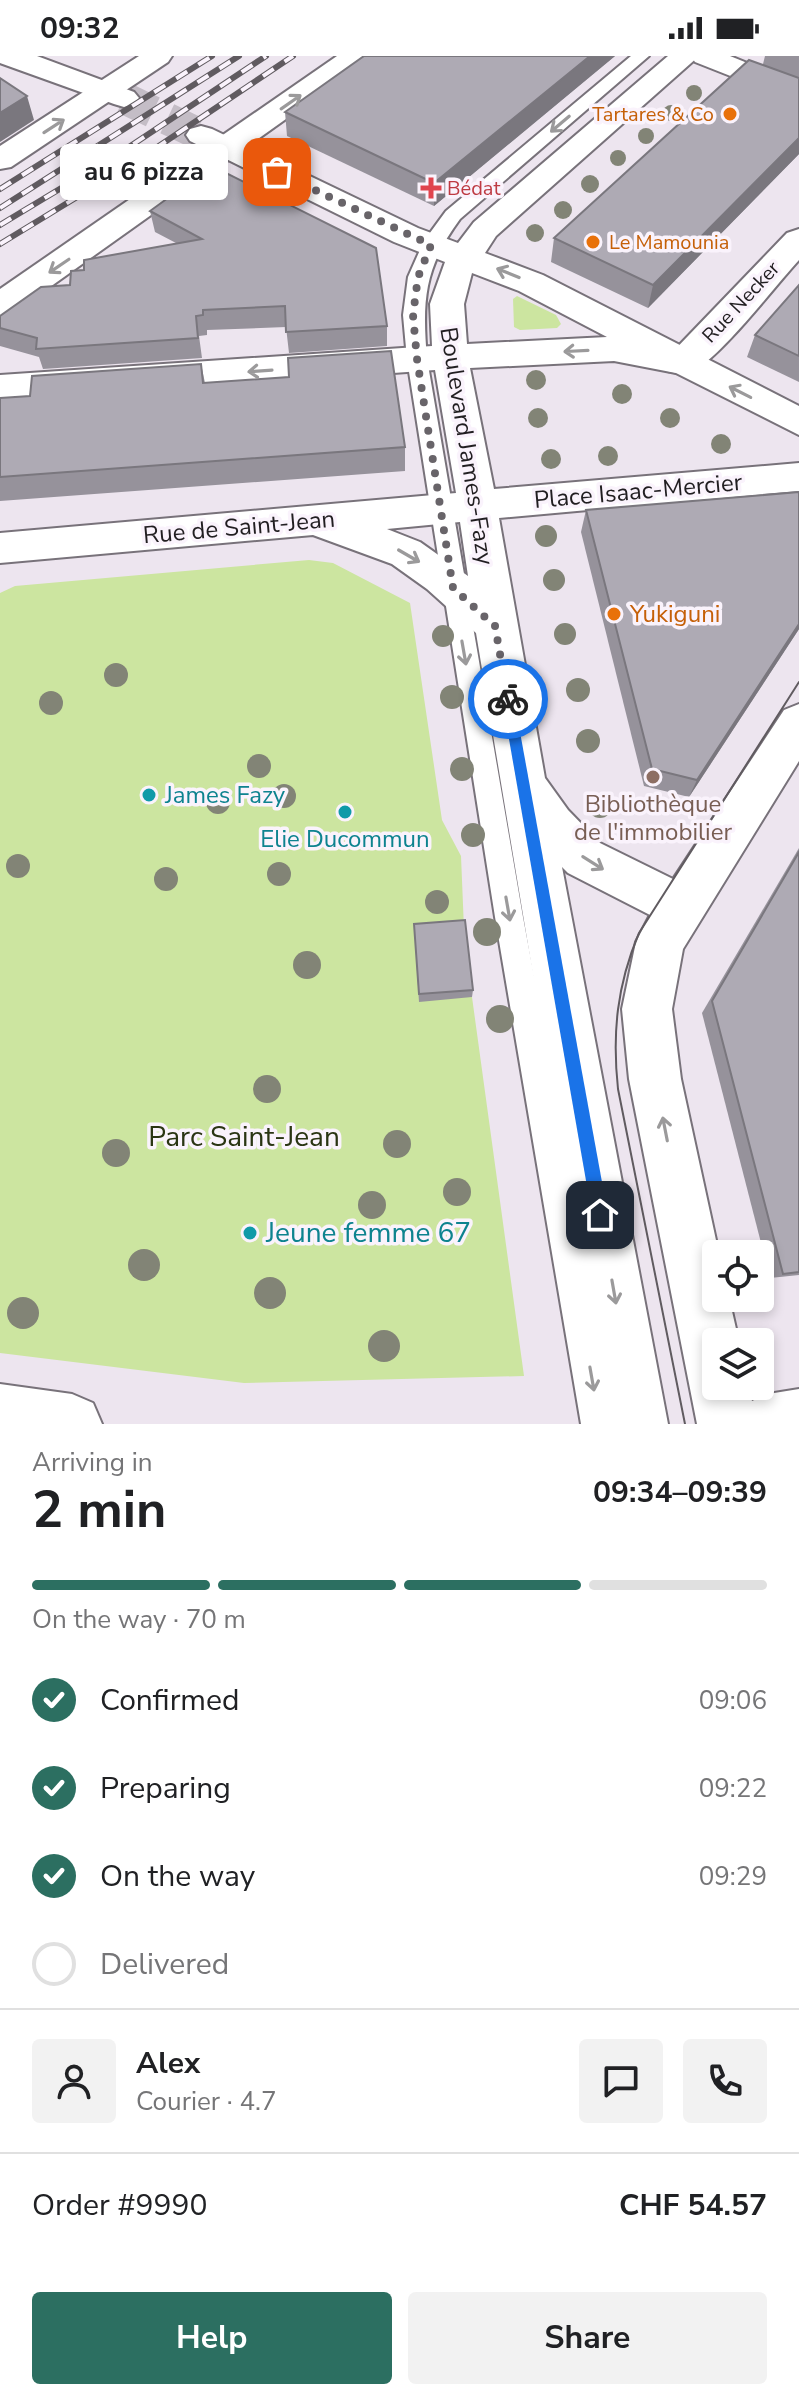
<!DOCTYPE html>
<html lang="en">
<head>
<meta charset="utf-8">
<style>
	:root { --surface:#fff; --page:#f2f2f2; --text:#202124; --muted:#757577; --line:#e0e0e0; --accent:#2c6f61 }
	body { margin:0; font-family:"Nunito Sans",sans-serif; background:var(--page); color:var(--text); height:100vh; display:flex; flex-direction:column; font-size:30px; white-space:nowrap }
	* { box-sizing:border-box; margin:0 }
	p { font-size:26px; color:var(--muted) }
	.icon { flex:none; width:44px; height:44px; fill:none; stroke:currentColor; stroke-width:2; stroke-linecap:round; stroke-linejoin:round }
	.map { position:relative; height:1368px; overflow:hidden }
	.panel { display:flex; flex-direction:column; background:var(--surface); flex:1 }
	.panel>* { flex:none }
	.buttons { position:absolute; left:702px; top:1184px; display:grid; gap:16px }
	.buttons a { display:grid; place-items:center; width:72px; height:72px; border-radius:8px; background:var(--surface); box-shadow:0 4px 12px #0003; font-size:40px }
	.pin { position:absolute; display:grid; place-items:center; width:68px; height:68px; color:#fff; margin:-34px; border-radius:16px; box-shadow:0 4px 12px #0006 }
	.courier { position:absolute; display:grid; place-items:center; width:80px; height:80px; margin:-40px; border:6px solid #1a73e8; border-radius:50%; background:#fff; color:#222; box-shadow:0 2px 10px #0007 }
	.bubble { position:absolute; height:56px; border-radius:8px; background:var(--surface); box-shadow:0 4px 12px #0003; font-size:26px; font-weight:700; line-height:56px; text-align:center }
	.head em { font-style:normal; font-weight:700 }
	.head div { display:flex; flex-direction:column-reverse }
	.head { display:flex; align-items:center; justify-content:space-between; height:136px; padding:0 32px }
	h1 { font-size:52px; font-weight:700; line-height:60px }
	.bar { display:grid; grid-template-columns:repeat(4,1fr); gap:12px 8px; align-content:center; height:96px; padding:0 32px }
	.bar i { height:10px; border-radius:6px; background:var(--line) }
	.bar .on { background:var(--accent) }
	.bar p { grid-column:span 4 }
	.line { display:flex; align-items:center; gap:20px; padding:0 32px; border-top:2px solid var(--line) }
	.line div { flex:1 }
	.round { display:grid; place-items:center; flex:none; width:84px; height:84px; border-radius:8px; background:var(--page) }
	ol { padding:0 32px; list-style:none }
	li { display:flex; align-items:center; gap:24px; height:88px }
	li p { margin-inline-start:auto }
	li .icon { padding:8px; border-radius:50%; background:var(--accent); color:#fff; stroke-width:4 }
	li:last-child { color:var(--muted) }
	li i { width:44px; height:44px; border:4px solid var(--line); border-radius:50% }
	.button { display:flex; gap:16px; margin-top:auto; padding:16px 32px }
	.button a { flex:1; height:92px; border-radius:8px; background:var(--accent); color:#fff; font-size:32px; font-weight:700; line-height:92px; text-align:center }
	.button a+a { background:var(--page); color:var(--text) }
	.status { display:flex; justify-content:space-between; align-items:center; height:56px; padding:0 40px; background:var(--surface); direction:ltr }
	.status svg { height:22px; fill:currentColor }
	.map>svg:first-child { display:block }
	.green { fill:#cce5a0 }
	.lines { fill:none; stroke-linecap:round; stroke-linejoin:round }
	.secondary-tunnel { stroke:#c4bdc6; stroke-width:32; stroke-dasharray:32 16; stroke-linecap:butt }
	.lane-casing { stroke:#78727a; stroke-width:4 }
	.street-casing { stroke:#78727a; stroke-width:4 }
	.secondary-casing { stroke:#78727a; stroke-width:4 }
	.lane { fill:#fff; fill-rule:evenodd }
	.street { fill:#fff; fill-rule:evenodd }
	.secondary { fill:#fff; fill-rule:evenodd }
	.tram { stroke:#605b60; stroke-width:2 }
	.rail-casing { stroke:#605b60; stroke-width:6 }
	.rail { stroke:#faf3fc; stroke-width:4; stroke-dasharray:13; stroke-linecap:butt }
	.tree { fill:#828476 }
	.wall { fill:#96929b }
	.shaded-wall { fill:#7a777e }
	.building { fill:#aeaab4; stroke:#7a777e; stroke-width:2 }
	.oneway { stroke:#9b9a9b }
	.route { fill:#1a73e8 }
	.done { stroke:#686469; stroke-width:8; stroke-dasharray:0 14.4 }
	.food-dot { fill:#e8710a; stroke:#faf3fc; stroke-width:3 }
	.health-dot { fill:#e0444e; stroke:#faf3fc; stroke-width:3 }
	.education-dot { fill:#8d6e63; stroke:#faf3fc; stroke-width:3 }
	.culture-dot { fill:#0f9aa8; stroke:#faf3fc; stroke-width:3 }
	.labels { text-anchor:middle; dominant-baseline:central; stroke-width:7; stroke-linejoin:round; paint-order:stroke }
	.far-food-label { font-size:20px; fill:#c56008; stroke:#faf3fc; text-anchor:end }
	.far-health-label { font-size:20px; fill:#be3a42; stroke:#faf3fc; text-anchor:start }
	.far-street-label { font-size:20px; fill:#211e21; stroke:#faf3fc }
	.street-label { font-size:24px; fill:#211e21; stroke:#faf3fc }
	.food-label { font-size:24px; fill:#c56008; stroke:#faf3fc; text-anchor:start }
	.culture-label { font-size:24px; fill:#0d838f; stroke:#faf3fc; text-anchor:start }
	.education-label { font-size:24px; fill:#785e54; stroke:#faf3fc }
	.near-park-label { font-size:28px; fill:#2a3513; stroke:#faf3fc }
	.near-culture-label { font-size:28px; fill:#0d838f; stroke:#faf3fc; text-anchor:start }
</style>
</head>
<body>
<div class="status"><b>09:32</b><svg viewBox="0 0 49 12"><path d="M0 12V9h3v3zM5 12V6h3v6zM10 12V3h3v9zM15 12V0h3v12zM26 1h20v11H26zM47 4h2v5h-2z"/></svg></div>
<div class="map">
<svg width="799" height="1368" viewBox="0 0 799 1368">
	<rect width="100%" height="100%" fill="#ede5ef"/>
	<g class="green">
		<path d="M517,240l39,19 5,9 -4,4 -37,2 -6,-3 -1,-28z"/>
		<path d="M309,504l24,3 77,40 32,217 19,36 3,73 8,68 52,379 -280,7 -244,-30v-760l15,-7z"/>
	</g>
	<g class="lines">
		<path class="secondary-tunnel" d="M124,42l77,37"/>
		<g class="lane-casing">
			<path id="lane" d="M631,0h18l-189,163c-36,49 -38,81 -33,140l96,558 94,507h-36l-86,-507 -88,-558 -4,-44 5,-38 16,-36 22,-30z"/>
		</g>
		<g class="street-casing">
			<g id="street">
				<path d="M139,0h33l-4,6 -157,105 -11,2v-23z"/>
				<path d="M337,0h33l-4,6 -354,252 -12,4v-29z"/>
				<path d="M691,0h39l69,28v19l-104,-41z"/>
				<path d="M799,173v31c-24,26 -78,97 -106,111 -9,4 -16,2 -25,0l-5,-9 124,-129z"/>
			</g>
		</g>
		<g class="secondary-casing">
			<g id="secondary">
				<path d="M0,0h37l97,36 5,6 -5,6 -10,3 -10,-3 -114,-41z"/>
				<path d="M668,0h31l-203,180 -11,17 58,22 256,131v29l-123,-62 -62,-12 -144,7 24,121 305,-26v28l-300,27 46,260 23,32 32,33 73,36 111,-169 15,-6v57l-116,188 -11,60 9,70 38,175h-3v44h13l10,44h-23v44h32l4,15 16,-7 31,-5v35h-102l-68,-345 -7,-70 14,-67 14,-27 -82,-42 -6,-6 106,557h-60l-132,-791 -49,-44 -35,-25 -79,-29 -313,28v-30l456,-40 -21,-123 -435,31v-26l432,-29 -2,-42 15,-42 -51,-20 -204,-101 -4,-6 4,-6 11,-3 11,3 206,99 40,15 16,-21zM472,217l47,18 88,46 -140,7 -3,-40zM460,466l8,54 -48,-34 -33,-13z"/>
				<path d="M0,1328l72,10 21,9 9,21h-102z"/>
			</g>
		</g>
		<use href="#lane" class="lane"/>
		<use href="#street" class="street"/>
		<use href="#secondary" class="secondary"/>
		<path class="tram" d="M685,1368l-67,-335c-6,-56 -1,-104 21,-156l160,-251"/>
		<g class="rail-casing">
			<g id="rail">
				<path d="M0,133l212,-133"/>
				<path d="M0,152l239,-152"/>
				<path d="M0,169l126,-76 140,-93"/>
				<path d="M0,188l141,-86 152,-102"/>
			</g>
		</g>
		<use href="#rail" class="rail"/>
	</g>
	<g class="tree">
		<circle cx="694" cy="37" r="8"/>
		<circle cx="671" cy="57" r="8"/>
		<circle cx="646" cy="80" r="8"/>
		<circle cx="618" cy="102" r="8"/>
		<circle cx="590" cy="128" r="9"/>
		<circle cx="563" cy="154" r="9"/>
		<circle cx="535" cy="177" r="9"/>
		<circle cx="536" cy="324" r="10"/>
		<circle cx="622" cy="338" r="10"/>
		<circle cx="538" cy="362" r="10"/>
		<circle cx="670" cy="362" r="10"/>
		<circle cx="721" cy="388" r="10"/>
		<circle cx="608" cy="400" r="10"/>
		<circle cx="551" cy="403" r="10"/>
		<circle cx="546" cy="480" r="11"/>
		<circle cx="554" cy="524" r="11"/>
		<circle cx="565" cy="578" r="11"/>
		<circle cx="443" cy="580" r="11"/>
		<circle cx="116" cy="619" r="12"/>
		<circle cx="578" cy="634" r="12"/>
		<circle cx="452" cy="641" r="12"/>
		<circle cx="51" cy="647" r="12"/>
		<circle cx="588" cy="685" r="12"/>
		<circle cx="259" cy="710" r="12"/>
		<circle cx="462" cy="713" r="12"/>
		<circle cx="284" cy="740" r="12"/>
		<circle cx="218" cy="746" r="12"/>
		<circle cx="600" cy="750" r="12"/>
		<circle cx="473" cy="779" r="12"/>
		<circle cx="18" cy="810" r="12"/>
		<circle cx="279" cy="818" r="12"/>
		<circle cx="166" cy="823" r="12"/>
		<circle cx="437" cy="846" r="12"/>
		<circle cx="487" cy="876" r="14"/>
		<circle cx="307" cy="909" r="14"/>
		<circle cx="500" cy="963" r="14"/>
		<circle cx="267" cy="1033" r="14"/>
		<circle cx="397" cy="1088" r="14"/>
		<circle cx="116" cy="1097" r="14"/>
		<circle cx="457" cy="1136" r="14"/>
		<circle cx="372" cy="1149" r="14"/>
		<circle cx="144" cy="1209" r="16"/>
		<circle cx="270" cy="1237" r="16"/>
		<circle cx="23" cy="1257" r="16"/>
		<circle cx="384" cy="1290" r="16"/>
	</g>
	<g class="wall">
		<path d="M364,0h251l-181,150 -147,-70 -2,-24z"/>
		<path d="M765,0h34v98l-151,154 -97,-46 3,-24 209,-174z"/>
		<path d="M150,155l237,115v20l-98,7 -3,-26 -79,3v5l-8,1 3,22 -159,11 -4,-12 -39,-11v-30l70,-31 14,-15 92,-27 -21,-11z"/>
		<path d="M799,229v97l-52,-25 8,-22z"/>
		<path d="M201,308l4,19 200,64v24l-405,30v-103l30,-2z"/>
		<path d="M799,436v137l-110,168 -45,-11 -63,-254 5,-22z"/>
		<path d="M799,792v427l-29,3 -68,-265z"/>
		<path d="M414,868l59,66 -1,7 -53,5z"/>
	</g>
	<g class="shaded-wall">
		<path d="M590,0h25l-181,150v-23z"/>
		<path d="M27,40l7,24 -34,22v-29z"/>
		<path d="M799,82v16l-151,154 5,-23z"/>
		<path d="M799,568v5l-110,168 8,-17z"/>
	</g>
	<g class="building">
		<path d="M364,0h226l-156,127 -149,-71z"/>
		<path d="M749,4l50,18v60l-146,147 -99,-47z"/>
		<path d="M0,22l27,18 -27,17z"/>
		<path d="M212,110l164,82 11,78 -101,6 -1,-26 -82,4v5l-7,1 2,22 -162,11 1,-11 -37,-10v-12l41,-29 29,-2 1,-14 13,-1v-10l118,-21 -52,-28z"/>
		<path d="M799,229v71l-44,-21z"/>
		<path d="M391,295l14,96 -405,30v-79l30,-2 2,-20 169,-12 2,19 86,-6 -1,-19z"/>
		<path d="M799,436v132l-102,156 -45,-11 -66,-259z"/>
		<path d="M799,796v420l-16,2 -71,-273z"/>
		<path d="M465,864l8,70 -54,4 -5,-70z"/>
	</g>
	<defs><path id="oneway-shaft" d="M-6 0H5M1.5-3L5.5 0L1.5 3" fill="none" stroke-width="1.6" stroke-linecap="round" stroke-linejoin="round" transform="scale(2)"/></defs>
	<g class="oneway">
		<use href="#oneway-shaft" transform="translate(291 46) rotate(-35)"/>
		<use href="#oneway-shaft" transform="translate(560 68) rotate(140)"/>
		<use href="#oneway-shaft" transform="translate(54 70) rotate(-33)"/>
		<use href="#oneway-shaft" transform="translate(59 210) rotate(146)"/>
		<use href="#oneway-shaft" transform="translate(508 217) rotate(-158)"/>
		<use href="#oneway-shaft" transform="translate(576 295) rotate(177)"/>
		<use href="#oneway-shaft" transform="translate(260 315) rotate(176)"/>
		<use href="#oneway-shaft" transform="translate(740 336) rotate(-153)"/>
		<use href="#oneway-shaft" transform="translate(409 500) rotate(30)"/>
		<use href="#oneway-shaft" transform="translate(464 597) rotate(80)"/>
		<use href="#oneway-shaft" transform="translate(593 807) rotate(32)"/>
		<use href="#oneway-shaft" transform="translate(508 853) rotate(80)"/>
		<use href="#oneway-shaft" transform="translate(665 1073) rotate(-101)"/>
		<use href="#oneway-shaft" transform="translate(614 1236) rotate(80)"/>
		<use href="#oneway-shaft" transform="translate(592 1323) rotate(80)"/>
	</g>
	<path class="route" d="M508,638l6,5 94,516 -8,8 -8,-8 -90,-516z"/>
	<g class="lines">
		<path class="done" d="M277,116l154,73 -13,32 -5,38 4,44 36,229 42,38 13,73"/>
	</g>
	<g class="food-dot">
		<circle cx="730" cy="58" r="8"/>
		<circle cx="593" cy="186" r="8"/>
		<circle cx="614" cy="558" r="8"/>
	</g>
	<path class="health-dot" d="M427 120h8v8h8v8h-8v8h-8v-8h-8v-8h8z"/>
	<circle class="education-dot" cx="653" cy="721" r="8"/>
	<g class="culture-dot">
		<circle cx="149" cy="739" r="8"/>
		<circle cx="345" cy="756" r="8"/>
		<circle cx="250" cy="1177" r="8"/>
	</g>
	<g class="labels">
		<g class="far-food-label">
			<text x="714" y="58">Tartares &amp; Co</text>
			<text x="609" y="186" text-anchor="start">Le Mamounia</text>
		</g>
		<g class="far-health-label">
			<text x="447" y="132">Bédat</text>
		</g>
		<g class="far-street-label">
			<text transform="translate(741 246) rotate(-47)">Rue Necker</text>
		</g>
		<g class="street-label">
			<text transform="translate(467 390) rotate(81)">Boulevard James-Fazy</text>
			<text transform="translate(638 435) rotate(-5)">Place Isaac-Mercier</text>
			<text transform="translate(239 471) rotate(-5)">Rue de Saint-Jean</text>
		</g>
		<g class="food-label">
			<text x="630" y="558">Yukiguni</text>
		</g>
		<g class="culture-label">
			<text x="165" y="739">James Fazy</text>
			<text x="345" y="783" text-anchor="middle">Elie Ducommun</text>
		</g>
		<g class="education-label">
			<text x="653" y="748">Bibliothèque<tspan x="653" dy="28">de l'immobilier</tspan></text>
		</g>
		<g class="near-park-label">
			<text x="244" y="1081">Parc Saint-Jean</text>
		</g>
		<g class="near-culture-label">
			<text x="266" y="1177">Jeune femme 67</text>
		</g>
	</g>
</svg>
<div class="buttons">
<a><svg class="icon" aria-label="locate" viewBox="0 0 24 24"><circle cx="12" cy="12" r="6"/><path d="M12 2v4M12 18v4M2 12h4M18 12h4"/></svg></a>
<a><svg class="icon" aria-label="layers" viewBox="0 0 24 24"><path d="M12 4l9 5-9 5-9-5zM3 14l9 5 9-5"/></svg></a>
</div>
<div class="pin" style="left:277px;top:116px;background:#ea580c"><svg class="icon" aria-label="bag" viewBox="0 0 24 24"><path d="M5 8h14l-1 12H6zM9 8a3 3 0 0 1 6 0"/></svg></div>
<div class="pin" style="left:600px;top:1159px;background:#1f2937"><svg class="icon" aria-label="home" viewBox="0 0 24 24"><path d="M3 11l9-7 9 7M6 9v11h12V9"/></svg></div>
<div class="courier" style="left:508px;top:643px"><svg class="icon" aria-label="bike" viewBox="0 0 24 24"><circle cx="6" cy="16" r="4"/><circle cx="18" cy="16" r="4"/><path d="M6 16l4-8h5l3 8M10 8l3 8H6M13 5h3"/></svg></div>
<div class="bubble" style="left:60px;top:88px;width:168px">au 6 pizza</div>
</div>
<section class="panel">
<div class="head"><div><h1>2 min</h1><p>Arriving in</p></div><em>09:34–09:39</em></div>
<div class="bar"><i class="on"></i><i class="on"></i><i class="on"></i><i></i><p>On the way · 70 m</p></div>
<ol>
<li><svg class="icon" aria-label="check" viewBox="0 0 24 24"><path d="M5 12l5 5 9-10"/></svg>Confirmed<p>09:06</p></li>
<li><svg class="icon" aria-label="check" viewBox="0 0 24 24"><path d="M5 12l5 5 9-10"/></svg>Preparing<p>09:22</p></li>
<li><svg class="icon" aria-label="check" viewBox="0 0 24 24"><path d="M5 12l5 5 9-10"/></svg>On the way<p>09:29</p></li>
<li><i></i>Delivered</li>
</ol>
<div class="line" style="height:144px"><a class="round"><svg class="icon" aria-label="person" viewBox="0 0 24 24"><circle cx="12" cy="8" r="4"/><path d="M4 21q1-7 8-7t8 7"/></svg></a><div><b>Alex</b><p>Courier · 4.7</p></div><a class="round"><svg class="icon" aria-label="chat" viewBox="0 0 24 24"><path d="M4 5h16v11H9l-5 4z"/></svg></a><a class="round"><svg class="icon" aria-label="phone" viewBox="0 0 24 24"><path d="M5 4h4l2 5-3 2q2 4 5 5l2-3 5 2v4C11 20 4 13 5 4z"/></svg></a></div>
<div class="line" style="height:104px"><div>Order #9990</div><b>CHF 54.57</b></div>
<div class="button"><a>Help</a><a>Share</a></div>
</section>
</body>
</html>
